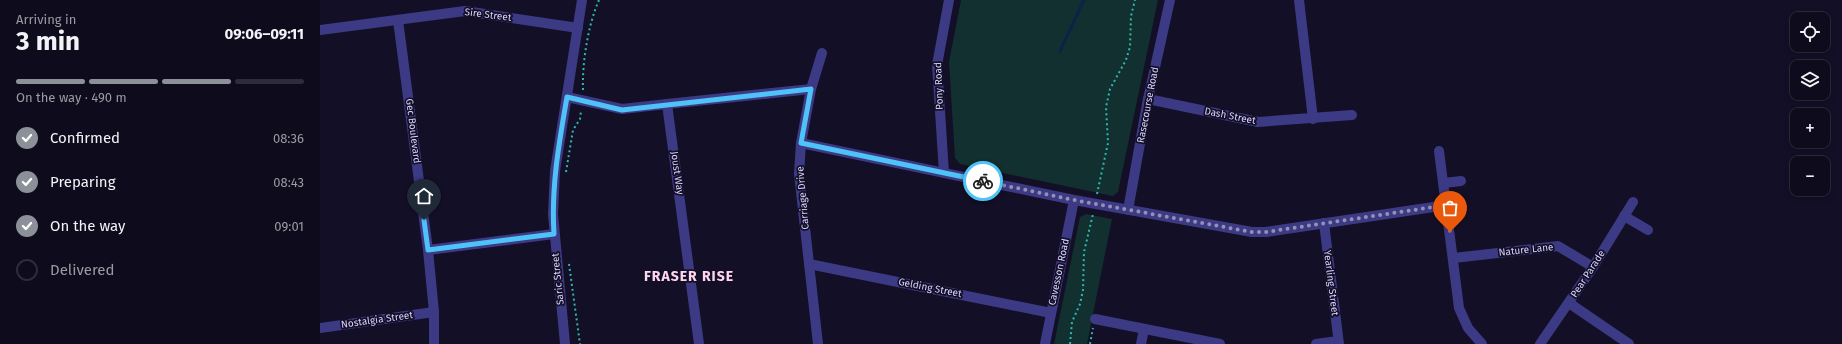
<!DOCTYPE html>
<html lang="en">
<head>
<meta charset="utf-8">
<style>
	:root { --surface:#0e0b1c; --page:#171425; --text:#f1f3f6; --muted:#9b9ba3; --line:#2e2b3b; --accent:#8c9099 }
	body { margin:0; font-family:"Fira Sans",sans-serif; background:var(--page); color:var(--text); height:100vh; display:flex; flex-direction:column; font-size:15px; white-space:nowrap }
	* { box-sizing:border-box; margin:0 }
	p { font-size:13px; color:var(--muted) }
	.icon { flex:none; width:22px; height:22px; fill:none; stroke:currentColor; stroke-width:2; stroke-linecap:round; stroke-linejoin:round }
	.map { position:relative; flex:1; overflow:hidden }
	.drawer { display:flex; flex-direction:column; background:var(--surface); width:320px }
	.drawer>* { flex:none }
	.fabs { position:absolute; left:1470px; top:12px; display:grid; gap:8px }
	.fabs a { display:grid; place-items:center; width:40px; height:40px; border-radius:8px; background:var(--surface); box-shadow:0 2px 6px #0003,0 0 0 1px var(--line); font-size:20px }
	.pin { position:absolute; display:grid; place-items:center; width:34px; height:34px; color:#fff; margin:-41px -17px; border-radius:50% 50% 50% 0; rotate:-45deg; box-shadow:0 0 4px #0007 }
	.pin .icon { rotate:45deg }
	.courier { position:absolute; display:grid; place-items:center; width:40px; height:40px; margin:-20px; border:3px solid #4fc3f7; border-radius:50%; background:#fff; color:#222; box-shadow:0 1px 5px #0007 }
	.headline em { font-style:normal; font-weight:700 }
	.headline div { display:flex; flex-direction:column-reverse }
	.headline { display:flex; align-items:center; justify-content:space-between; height:68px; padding:0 16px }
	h1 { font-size:26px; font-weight:700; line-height:30px }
	.bar { display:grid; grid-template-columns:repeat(4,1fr); gap:6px 4px; align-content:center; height:48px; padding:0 16px }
	.bar i { height:5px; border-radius:3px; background:var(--line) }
	.bar .on { background:var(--accent) }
	.bar p { grid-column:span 4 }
	ol { padding:0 16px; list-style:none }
	li { display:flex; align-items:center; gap:12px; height:44px }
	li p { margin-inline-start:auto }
	li .icon { padding:4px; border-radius:50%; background:var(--accent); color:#fff; stroke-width:4 }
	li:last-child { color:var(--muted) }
	li i { width:22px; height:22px; border:2px solid var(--line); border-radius:50% }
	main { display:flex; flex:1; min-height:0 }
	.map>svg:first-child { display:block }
	.green { fill:#12302f }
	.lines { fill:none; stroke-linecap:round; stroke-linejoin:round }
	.stream { stroke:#0c2248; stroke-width:3 }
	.path { stroke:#2fb8b0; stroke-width:2; stroke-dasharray:2 3; stroke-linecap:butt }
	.minor { stroke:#3d3a85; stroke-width:10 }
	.done { stroke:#948fb3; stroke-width:4; stroke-dasharray:0 7.2 }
	.route { stroke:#4fc3f7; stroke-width:5 }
	.labels { text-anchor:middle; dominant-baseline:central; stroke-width:3.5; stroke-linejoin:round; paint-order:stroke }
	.street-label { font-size:10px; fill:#d9d4ff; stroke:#130f26 }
	.district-label { font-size:14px; font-weight:bold; letter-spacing:1px; fill:#ffd6f0; stroke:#130f26 }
</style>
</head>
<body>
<main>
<section class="drawer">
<div class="headline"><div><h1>3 min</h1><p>Arriving in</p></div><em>09:06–09:11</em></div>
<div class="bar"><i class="on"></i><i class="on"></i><i class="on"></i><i></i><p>On the way · 490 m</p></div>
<ol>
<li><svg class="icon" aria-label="check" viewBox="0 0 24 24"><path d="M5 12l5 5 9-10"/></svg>Confirmed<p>08:36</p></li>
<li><svg class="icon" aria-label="check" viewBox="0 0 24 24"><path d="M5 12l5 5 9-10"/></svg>Preparing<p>08:43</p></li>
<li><svg class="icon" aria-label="check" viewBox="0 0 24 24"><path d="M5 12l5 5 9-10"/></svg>On the way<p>09:01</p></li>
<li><i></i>Delivered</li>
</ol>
</section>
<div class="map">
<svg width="1522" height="344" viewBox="0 0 1522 344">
	<rect width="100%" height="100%" fill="#130f26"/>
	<g class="green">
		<path d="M641,0h197l-40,192 -5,4 -153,-32 -5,-6 -6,-96z"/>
		<path d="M766,214l26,5 -25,125h-33l26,-127z"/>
	</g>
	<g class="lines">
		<path class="stream" d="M740,51l24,-51"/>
		<g class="path">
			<path d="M263,90c-1,-27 5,-65 16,-90"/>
			<path d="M246,172l7,-42 7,-11 1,-8"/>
			<path d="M777,194l11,-51 -2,-36 4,-18 16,-29 4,-13 1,-31 4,-16"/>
			<path d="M249,264l11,80"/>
			<path d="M750,344l2,-22 8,-18 3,-14 1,-38 9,-38"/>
			<path d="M770,344l3,-16"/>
		</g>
		<g class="minor">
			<path d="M979,0l14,119"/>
			<path d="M78,20l30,230 6,62v32"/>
			<path d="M0,30l145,-19 113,17"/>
			<path d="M247,97l55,12 45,-5 32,240"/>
			<path d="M828,99l110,23 94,-7"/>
			<path d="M347,104l144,-15"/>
			<path d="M481,143l273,57 178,32h14l181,-27"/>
			<path d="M1119,151l20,157 9,20 14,16"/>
			<path d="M624,173l-7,-108 12,-65"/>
			<path d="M1124,183l17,-2"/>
			<path d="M808,210l20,-111 22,-99"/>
			<path d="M1304,216l24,14"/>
			<path d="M1004,223l15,121"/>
			<path d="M108,250l126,-16"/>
			<path d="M1134,258l104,-12 35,21"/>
			<path d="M489,264l242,49"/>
			<path d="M1249,303l60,41"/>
			<path d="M775,319l125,25"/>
			<path d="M0,328l114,-16"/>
			<path d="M245,344l-12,-130 2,-43 27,-171"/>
			<path d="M498,344l-19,-170 2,-31 10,-54 11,-36"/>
			<path d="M725,344l29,-144"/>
			<path d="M821,344l3,-15"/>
			<path d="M996,344l22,-3"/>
			<path d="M1220,344l53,-77 40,-65"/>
		</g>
	</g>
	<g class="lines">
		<path class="done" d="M663,181l91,19 178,32h14l181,-27 3,27"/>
		<path class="route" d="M104,220l4,30 126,-16c-3,-47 5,-91 13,-137l55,13 189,-21 -10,54 182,38"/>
	</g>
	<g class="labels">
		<g class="street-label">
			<text transform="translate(168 15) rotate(7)">Sire Street</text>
			<text transform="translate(619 86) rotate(-92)">Pony Road</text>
			<text transform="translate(828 105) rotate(-79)">Rasecourse Road</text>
			<text transform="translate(910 116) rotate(11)">Dash Street</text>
			<text transform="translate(93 131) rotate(83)">Gec Boulevard</text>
			<text transform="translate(357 173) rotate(82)">Joust Way</text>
			<text transform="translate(483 198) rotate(-95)">Carriage Drive</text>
			<text transform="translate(1206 250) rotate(-6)">Nature Lane</text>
			<text transform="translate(739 272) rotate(-78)">Cavesson Road</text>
			<text transform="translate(1268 274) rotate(-57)">Pear Parade</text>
			<text transform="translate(238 279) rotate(-96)">Saric Street</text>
			<text transform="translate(1011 283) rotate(83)">Yearling Street</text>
			<text transform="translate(610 288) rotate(11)">Gelding Street</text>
			<text transform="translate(57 320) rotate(-8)">Nostalgia Street</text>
		</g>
		<g class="district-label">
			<text x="369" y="276">FRASER RISE</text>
		</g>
	</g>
</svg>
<div class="fabs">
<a><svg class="icon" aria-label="locate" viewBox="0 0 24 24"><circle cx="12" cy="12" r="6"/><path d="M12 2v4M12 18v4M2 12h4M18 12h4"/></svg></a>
<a><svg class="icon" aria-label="layers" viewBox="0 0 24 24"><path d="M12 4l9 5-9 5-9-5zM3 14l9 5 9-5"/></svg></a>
<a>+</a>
<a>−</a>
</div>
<div class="pin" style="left:1130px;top:232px;background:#ea580c"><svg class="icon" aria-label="bag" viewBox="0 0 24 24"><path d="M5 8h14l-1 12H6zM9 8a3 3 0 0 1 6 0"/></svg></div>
<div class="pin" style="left:104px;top:220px;background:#1f2937"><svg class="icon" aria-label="home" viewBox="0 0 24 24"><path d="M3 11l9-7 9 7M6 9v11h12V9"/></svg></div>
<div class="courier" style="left:663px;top:181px"><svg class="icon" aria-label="bike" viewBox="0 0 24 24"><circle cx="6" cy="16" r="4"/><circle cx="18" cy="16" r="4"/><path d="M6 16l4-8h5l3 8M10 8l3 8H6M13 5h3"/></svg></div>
</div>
</main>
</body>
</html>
